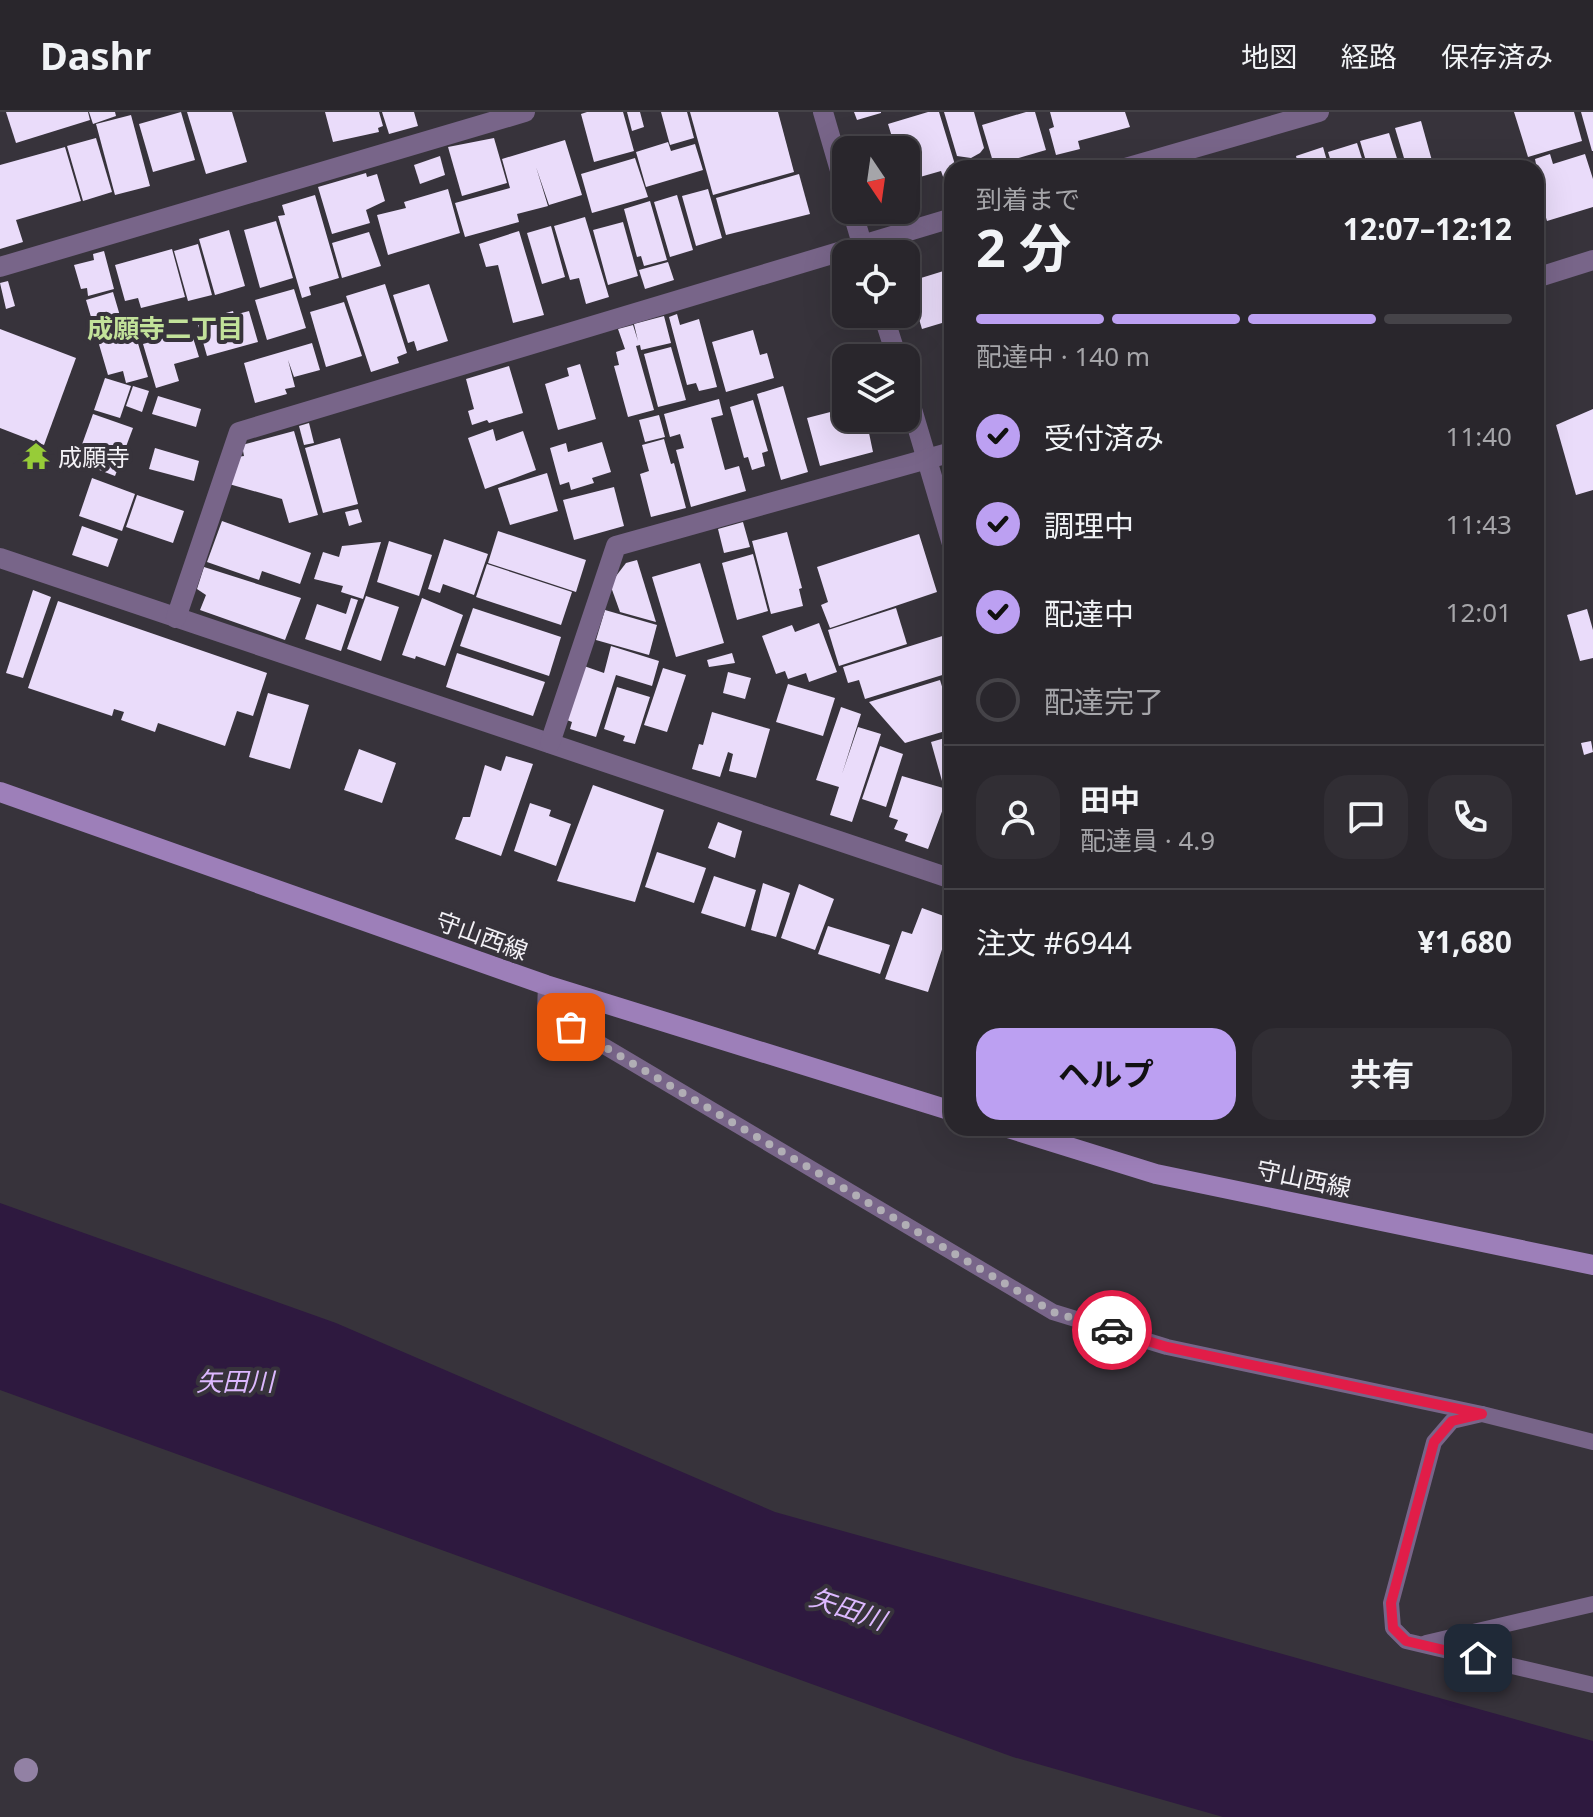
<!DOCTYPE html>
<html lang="ja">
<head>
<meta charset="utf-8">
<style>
	:root { --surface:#29262c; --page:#312e34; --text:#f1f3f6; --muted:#a5a5a9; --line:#454348; --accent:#bca0f2 }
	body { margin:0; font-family:"Noto Sans","Noto Sans JP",sans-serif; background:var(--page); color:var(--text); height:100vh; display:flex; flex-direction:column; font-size:30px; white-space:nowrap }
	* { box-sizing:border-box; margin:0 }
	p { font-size:26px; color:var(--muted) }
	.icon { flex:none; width:44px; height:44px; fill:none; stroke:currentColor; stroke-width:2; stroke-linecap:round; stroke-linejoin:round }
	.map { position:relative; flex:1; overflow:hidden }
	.details { position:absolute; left:944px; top:48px; width:600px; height:976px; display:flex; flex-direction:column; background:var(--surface); border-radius:24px; box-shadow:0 8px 32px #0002,0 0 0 2px var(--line) }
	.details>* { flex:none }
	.needle { width:52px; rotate:167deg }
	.buttons { position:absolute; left:832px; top:24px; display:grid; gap:16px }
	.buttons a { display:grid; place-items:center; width:88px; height:88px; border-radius:16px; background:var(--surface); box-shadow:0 8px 32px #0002,0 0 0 2px var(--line); font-size:40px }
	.pin { position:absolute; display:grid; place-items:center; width:68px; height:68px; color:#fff; margin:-34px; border-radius:16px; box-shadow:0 4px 12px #0006 }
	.courier { position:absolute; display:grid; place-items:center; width:80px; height:80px; margin:-40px; border:6px solid #e11d48; border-radius:50%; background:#fff; color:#222; box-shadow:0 2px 10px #0007 }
	.summary em { font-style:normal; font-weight:700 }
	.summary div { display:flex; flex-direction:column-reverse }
	.summary { display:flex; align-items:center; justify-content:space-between; height:136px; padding:0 32px }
	h1 { font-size:52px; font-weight:700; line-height:60px }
	.bar { display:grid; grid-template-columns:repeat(4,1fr); gap:12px 8px; align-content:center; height:96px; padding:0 32px }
	.bar i { height:10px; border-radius:6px; background:var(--line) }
	.bar .selected { background:var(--accent) }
	.bar p { grid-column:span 4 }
	.line { display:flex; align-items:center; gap:20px; padding:0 32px; border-top:2px solid var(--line) }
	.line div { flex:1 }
	.round { display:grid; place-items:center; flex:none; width:84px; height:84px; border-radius:24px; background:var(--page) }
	ol { padding:0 32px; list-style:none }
	li { display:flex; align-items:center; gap:24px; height:88px }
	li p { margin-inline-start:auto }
	li .icon { padding:8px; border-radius:50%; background:var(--accent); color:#111; stroke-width:4 }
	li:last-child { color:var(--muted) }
	li i { width:44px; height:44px; border:4px solid var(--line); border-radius:50% }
	.button { display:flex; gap:16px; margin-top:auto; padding:16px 32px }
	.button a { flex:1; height:92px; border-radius:24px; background:var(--accent); color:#111; font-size:32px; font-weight:700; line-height:92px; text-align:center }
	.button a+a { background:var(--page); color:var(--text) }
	header { display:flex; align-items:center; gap:48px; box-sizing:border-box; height:112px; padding:0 40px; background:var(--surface); border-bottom:2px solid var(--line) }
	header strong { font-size:38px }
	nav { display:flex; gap:44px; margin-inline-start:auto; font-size:28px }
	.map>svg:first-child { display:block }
	.water { fill:#2e193f }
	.building { fill:#eadcfa }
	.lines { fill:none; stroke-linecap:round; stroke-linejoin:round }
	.lane { stroke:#786589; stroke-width:16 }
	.street { stroke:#786589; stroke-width:20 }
	.secondary { stroke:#9d7fb9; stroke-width:20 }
	.tree { fill:#9281a4 }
	.done { stroke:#b1aeb5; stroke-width:8; stroke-dasharray:0 14.4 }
	.route { stroke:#e11d48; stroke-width:10 }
	.labels { text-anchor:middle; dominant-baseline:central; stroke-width:8; stroke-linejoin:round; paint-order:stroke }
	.poi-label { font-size:24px; fill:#f3f1f6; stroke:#37333b; text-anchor:start }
	.street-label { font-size:24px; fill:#f3f1f6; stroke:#37333b }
	.neighbourhood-label { font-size:26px; font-weight:bold; fill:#c2e29a; stroke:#37333b }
	.water-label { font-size:26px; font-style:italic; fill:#dcb8fe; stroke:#37333b }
</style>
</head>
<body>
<header>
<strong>Dashr</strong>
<nav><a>地図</a><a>経路</a><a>保存済み</a></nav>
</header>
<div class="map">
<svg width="1593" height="1705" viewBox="0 0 1593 1705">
	<rect width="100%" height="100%" fill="#37333b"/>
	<path class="water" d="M0,1091l336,120 439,189 818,229v76h-370l-210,-60 -1013,-367z"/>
	<g class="building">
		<path d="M6,0h82l2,8 -74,23z"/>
		<path d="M89,0h26l1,4 -23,8z"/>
		<path d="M181,0l14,48 -42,12 -14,-48z"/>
		<path d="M187,0h45l15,50 -41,12z"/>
		<path d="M325,0h54l4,14 -5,2 1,4 -46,10z"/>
		<path d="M382,0h32l4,14 -29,8z"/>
		<path d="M587,0h36l11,39 -40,11 -13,-48z"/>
		<path d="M627,0h13l4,15 -12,4z"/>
		<path d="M661,0h26l7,26 -24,7z"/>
		<path d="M690,0h88l16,60 -81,23z"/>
		<path d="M854,0h27v1l-24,7z"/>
		<path d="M928,0h11l17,56h-4v18l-5,2 -6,-17 -35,10v-31h-10l-8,-26z"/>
		<path d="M944,0h30l10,36 -4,5 -9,5 -14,-2z"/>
		<path d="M1026,0h9l11,38 -52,15 -12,-40z"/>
		<path d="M1050,0h75l5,15 -52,14 2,8 -24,6 -7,-26 5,-2z"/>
		<path d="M1514,0h60l8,29 -54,16z"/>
		<path d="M1581,0h12v39h-1z"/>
		<path d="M131,3l19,71 -35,9 -19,-71z"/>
		<path d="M1421,9l13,47h-27l-12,-40z"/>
		<path d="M1389,21l11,35h-32l-8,-27z"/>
		<path d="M96,26l16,54 -29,9 -16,-55z"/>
		<path d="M494,26l13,45 -45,13 -14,-49z"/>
		<path d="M565,28l17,55 -33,10 -13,-38 12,39 -31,8 2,8 -54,15 -10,-34 55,-15 -8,-29z"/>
		<path d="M668,30l3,9 24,-7 8,26 -57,17 -10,-35z"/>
		<path d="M889,30l3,8h-26v-1z"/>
		<path d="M1357,31l8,25h-32l-5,-16z"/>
		<path d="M65,35l16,54 -65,19 7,22 -23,7v-84z"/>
		<path d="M1323,35l6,21h-30l-3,-12z"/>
		<path d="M1550,42l3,10 32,-10 8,25v28l-46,14 -11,-37 1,-15 -2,-10z"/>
		<path d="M440,44l5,19 -25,9 -6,-19z"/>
		<path d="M635,46l13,39 -56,16 -11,-39z"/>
		<path d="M1292,49l1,7h-25v-1z"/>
		<path d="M366,61l1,4 10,-3 8,27 -19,9 4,13 -38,11 -14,-47z"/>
		<path d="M799,62l11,40 -84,21 -10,-37z"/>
		<path d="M448,77l12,44 -72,22 -11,-40 29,-7 -2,-6z"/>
		<path d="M708,77l14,49 -26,8 -14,-50z"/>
		<path d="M315,83l24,83 -30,9 2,8 -9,3 -24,-82 7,-1 -3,-10z"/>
		<path d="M677,83l16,55 -23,7 -16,-55z"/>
		<path d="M650,89l17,59 -23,6 -3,-10 -4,1 -13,-48z"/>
		<path d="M585,105l24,80 -23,7 -7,-26 -9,2 -16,-54z"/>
		<path d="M276,109l17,57 -33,10 -16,-58z"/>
		<path d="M623,110l15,54 -30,9 -15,-55z"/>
		<path d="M551,114l14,51 -23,7 -15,-51z"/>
		<path d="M229,118l16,56 -30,9 -16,-56z"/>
		<path d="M519,119l25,84 -31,8 -15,-58 -12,2 -7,-23z"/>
		<path d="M369,120l12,34 -39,12 -10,-35z"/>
		<path d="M198,132l14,51 -24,6 -14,-50z"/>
		<path d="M172,137l13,48 -44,11 -3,-10 -13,3 -10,-36z"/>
		<path d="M104,139l10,38 -26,7 -1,-8 -6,1 -7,-24 20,-5 -1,-6z"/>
		<path d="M668,150l6,18 -29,9 -6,-19z"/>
		<path d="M950,157l2,51 -30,9 -14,-47z"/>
		<path d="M8,169l7,25 -9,3 -6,-26z"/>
		<path d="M385,172l22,69 -10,4 2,6 -28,9 -25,-76z"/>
		<path d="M429,172l19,57 -31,10 -3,-10 -6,2 -15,-48z"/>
		<path d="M294,177l12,39 -39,12 -12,-40z"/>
		<path d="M113,180l15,51 9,-3 11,37 -22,6 -3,-12 -15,4 -22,-75z"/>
		<path d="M344,190l18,54 -36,11 -16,-55z"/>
		<path d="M233,199l1,4 15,-4 9,31 -51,14 -10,-35z"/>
		<path d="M677,202l3,11 19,-6 18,68 -18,4 -3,-8 -9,2 -18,-68z"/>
		<path d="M664,204l7,27 -30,7 -1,-5 -4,1 18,64 -26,7 -14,-51 5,-1 -3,-13 9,-3 -7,-20 15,-4 5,16 -4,-17z"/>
		<path d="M0,217l76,29 -32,87 -44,-17z"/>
		<path d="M753,218l7,25 7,-2 7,25 -48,14 -14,-50z"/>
		<path d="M191,219l8,26 -25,7 5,17 -23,7 -13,-44z"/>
		<path d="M312,231l8,27 -26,7 -6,-17 7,27 -10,2 2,5 -32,9 -11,-40z"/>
		<path d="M671,235l15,53 -28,7 -14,-53z"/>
		<path d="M580,252l16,55 -38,11 -13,-46 24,-8 -2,-8z"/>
		<path d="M509,254l14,47 -34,10 -2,-3 -15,5 -4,-14 6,-2 -8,-30z"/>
		<path d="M105,266l26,8 -11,32 -26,-8z"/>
		<path d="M133,274l16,5 -7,21 -16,-6z"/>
		<path d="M783,274l25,86 -27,8 -24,-86z"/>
		<path d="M158,284l43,13 -5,18 -44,-13z"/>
		<path d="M719,287l4,16 -12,3 14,52 14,-4 7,25 -55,16 -15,-57 8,-2 -4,-14 -10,3 -6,-23z"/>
		<path d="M753,288l15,51 -6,2 3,13 -13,4 -4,-13 -4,1 -14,-51z"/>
		<path d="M846,296v10h24l3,14 -4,1 4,19 -53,14 -13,-48z"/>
		<path d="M1593,297v81l-17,5 -20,-70z"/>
		<path d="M93,302l40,14 -18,48 -39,-15z"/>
		<path d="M659,303l6,22 -20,5 -6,-22z"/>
		<path d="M309,311l5,20 -10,2 -5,-19z"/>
		<path d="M493,317l3,12 27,-10 13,39 -51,19 -17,-51z"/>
		<path d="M294,319l24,84 -29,8 -7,-24 -53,-15 8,-27 7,-1 -2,-11z"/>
		<path d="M340,326l18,66 -35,9 -18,-65z"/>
		<path d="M664,327l7,25 3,-1 12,45 -35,9 -11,-43 9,-3 -7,-26z"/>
		<path d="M602,330l9,30 -19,6 2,5 -23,7 -2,-8 -9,3 -10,-37 16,-5 2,9z"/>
		<path d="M155,336l44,13 -5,20 -45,-12z"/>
		<path d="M547,361l11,38 -48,14 -12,-37z"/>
		<path d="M92,366l43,16 -13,37 -43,-15z"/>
		<path d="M614,375l10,39 -50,14 -11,-40z"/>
		<path d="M137,383l47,16 -11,32 -47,-16z"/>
		<path d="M358,397l4,13 -13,4 -4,-14z"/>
		<path d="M222,409l89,32 -11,31 -38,-13 -3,9 -52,-18z"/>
		<path d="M743,410l7,25 -26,6 -6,-24z"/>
		<path d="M82,414l36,13 -10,28 -36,-12z"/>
		<path d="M498,419l88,29 -10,32 -88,-29z"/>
		<path d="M787,420l15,56 -3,1 4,17 -32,8 -19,-73z"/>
		<path d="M919,422l18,58 -107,36 -9,-23 7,-3 -11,-35z"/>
		<path d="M444,427l44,15 -14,41 -31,-11 -3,9 -12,-4z"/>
		<path d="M389,429l43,14 -13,41 -42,-14z"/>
		<path d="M381,430l-18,57 -22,-7 2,-6 -29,-7 9,-27 16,5 3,-11z"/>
		<path d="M753,442l15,57 -31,9 -15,-57z"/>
		<path d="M637,448l19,62 -36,-10 -10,-28 16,-21z"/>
		<path d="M700,451l24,80 -48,14 -24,-80z"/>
		<path d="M487,452l85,28 -11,33 -85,-28z"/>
		<path d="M204,455l97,31 -16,42 -85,-30 6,-15 -9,-6z"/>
		<path d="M33,478l18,7 -28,81 -17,-5z"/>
		<path d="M366,484l33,11 -18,54 -34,-12z"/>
		<path d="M351,486l7,2 -17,51 -36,-12 12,-35 29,10z"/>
		<path d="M422,486l41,17 -18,51 -29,-10 -1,3 -13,-4z"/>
		<path d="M58,489l209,72 -14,43 -16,-5 -12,35 -67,-23 -3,9 -34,-12 3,-8 -10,-3 -2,7 -84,-28z"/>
		<path d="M473,496l88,29 -12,39 -89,-30z"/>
		<path d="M896,496l11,36 -68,22 -11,-36z"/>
		<path d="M1587,497l6,21v28l-13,3 -13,-46z"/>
		<path d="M605,498l52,15 -8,30 -53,-15z"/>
		<path d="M819,511l18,49 -28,10 -3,-9 -18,6 -3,-8 -9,3 -14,-38 30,-11 3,7z"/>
		<path d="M952,521v39l-87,27 -6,-19 -11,3 -5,-16z"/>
		<path d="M611,534l48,15 -7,25 -36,-11 -20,62 -26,-8 2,-7 -5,-2 17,-54 20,7z"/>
		<path d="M457,541l88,29 -12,34 -87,-29z"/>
		<path d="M732,541l3,10 -26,4 -2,-7z"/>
		<path d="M663,556l23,7 -19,57 -23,-7z"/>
		<path d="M728,560l23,6 -6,21 -22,-6z"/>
		<path d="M940,568l12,38v11l-47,14 -36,-41z"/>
		<path d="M788,572l47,14 -12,38 -47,-14z"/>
		<path d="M617,575l33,10 -15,47 -12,-3 2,-5 -21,-7z"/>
		<path d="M268,581l41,12 -19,64 -41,-12z"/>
		<path d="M841,595l20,7 -19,60 16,-47 23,7 -29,88 -22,-7 9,-28 -23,-7z"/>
		<path d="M712,600l58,17 -14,49 -27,-7 4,-17 -5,-2 -8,25 -28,-8 7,-25 4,1z"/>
		<path d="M952,624v49l-8,3 -13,-46z"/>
		<path d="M1591,629l2,11 -9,3 -3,-12z"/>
		<path d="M880,634l23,8 -17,53 -24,-8z"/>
		<path d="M359,637l37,14 -14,40 -38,-13z"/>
		<path d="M506,644l27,8 -32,92 -46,-17 8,-22h7l15,-52 16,6z"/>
		<path d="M902,664l48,14 -22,59 -23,-8 3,-7 -14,-5 4,-9 -9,-3z"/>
		<path d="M593,673l71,25 -29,92 -78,-21z"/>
		<path d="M530,691l21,7 -2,6 22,8 -15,42 -42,-15z"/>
		<path d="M952,704v24h-1l-6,-21z"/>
		<path d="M718,710l24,9 -7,27 -27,-10z"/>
		<path d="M657,740l49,16 -12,35 -49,-16z"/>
		<path d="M714,764l42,14 -11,37 -44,-14z"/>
		<path d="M763,771l27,10 -14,44 -25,-7z"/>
		<path d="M799,772l35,15 -19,51 -34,-12z"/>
		<path d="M922,796l30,11 -24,73 -43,-13 17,-48 10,3z"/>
		<path d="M828,814l62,19 -10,29 -62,-20z"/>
		<path d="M951,860h1v22l-6,-2z"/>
	</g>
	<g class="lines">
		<g class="lane">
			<path d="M546,873l-1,26 508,301 114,35 315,67"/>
			<path d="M1593,1330l-111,-28 -30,7 -18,21 -43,161 2,25 13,13 187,44"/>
			<path d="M1426,1531l167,-39"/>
		</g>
		<g class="street">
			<path d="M823,0l23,79"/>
			<path d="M1125,56l194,-56"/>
			<path d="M852,98l13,44"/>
			<path d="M0,155l525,-155"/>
			<path d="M1536,166l57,-18"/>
			<path d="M883,202l14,44"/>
			<path d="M906,277l46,155"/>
			<path d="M0,446l952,321"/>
			<path d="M176,506l63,-186 713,-214"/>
			<path d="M550,631l66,-197 336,-94"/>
		</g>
		<g class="secondary">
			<path d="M0,680l546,193 406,126"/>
			<path d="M1008,1016l148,46 437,91"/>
		</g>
	</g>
	<circle class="tree" cx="26" cy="1658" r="12"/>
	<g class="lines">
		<path class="done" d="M571,915l482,285 59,18"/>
		<path class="route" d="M1112,1218l55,17 315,67 -30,7 -18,21 -43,161 2,25 13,13 72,17"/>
	</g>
	<defs>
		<g id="temple-bare" transform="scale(2.16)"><path d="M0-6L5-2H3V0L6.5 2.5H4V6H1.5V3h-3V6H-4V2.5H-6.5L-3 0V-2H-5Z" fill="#97cc38" stroke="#37333b" stroke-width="2.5" paint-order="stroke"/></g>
	</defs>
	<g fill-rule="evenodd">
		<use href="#temple-bare" x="36" y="344"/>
	</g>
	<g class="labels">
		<g class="poi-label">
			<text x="58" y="344">成願寺</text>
		</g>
		<g class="street-label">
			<text transform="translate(482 823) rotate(20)">守山西線</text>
			<text transform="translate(1304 1066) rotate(12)">守山西線</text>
		</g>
		<g class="neighbourhood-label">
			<text x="165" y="216">成願寺二丁目</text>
		</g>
		<g class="water-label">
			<text x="235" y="1269">矢田川</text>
			<text transform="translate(848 1496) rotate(19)">矢田川</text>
		</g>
	</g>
</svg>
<div class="buttons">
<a><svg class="needle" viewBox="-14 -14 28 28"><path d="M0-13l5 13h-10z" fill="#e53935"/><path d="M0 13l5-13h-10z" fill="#a5a5a9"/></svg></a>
<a><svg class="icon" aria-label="locate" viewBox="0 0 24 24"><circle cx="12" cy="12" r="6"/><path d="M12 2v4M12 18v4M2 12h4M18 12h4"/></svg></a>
<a><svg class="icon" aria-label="layers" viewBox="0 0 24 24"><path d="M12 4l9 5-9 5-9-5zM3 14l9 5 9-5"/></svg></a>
</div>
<div class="pin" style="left:571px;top:915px;background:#ea580c"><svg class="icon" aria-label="bag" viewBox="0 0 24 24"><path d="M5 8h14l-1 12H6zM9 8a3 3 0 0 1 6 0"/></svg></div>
<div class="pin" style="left:1478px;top:1546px;background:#1f2937"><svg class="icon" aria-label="home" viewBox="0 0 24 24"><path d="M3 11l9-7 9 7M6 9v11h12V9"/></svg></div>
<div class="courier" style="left:1112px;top:1218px"><svg class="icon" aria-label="car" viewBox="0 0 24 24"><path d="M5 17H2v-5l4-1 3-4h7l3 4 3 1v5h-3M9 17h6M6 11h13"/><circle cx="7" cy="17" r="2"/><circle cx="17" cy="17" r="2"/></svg></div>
<section class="details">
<div class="summary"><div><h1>2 分</h1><p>到着まで</p></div><em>12:07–12:12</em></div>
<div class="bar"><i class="selected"></i><i class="selected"></i><i class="selected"></i><i></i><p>配達中 · 140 m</p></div>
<ol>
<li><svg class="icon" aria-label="check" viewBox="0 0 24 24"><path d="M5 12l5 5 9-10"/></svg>受付済み<p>11:40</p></li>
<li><svg class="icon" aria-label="check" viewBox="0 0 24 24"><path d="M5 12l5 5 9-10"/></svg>調理中<p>11:43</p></li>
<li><svg class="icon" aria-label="check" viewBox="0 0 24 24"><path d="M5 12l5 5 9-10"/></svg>配達中<p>12:01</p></li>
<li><i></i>配達完了</li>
</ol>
<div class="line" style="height:144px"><a class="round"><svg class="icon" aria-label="person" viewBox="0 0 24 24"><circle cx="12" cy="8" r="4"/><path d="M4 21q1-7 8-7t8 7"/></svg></a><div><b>田中</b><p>配達員 · 4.9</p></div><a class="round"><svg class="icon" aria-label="chat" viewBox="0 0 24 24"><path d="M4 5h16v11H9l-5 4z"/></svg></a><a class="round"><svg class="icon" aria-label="phone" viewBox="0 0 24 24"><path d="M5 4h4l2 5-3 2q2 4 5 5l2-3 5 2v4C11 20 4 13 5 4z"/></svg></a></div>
<div class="line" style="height:104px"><div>注文 #6944</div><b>¥1,680</b></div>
<div class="button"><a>ヘルプ</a><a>共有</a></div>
</section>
</div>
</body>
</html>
